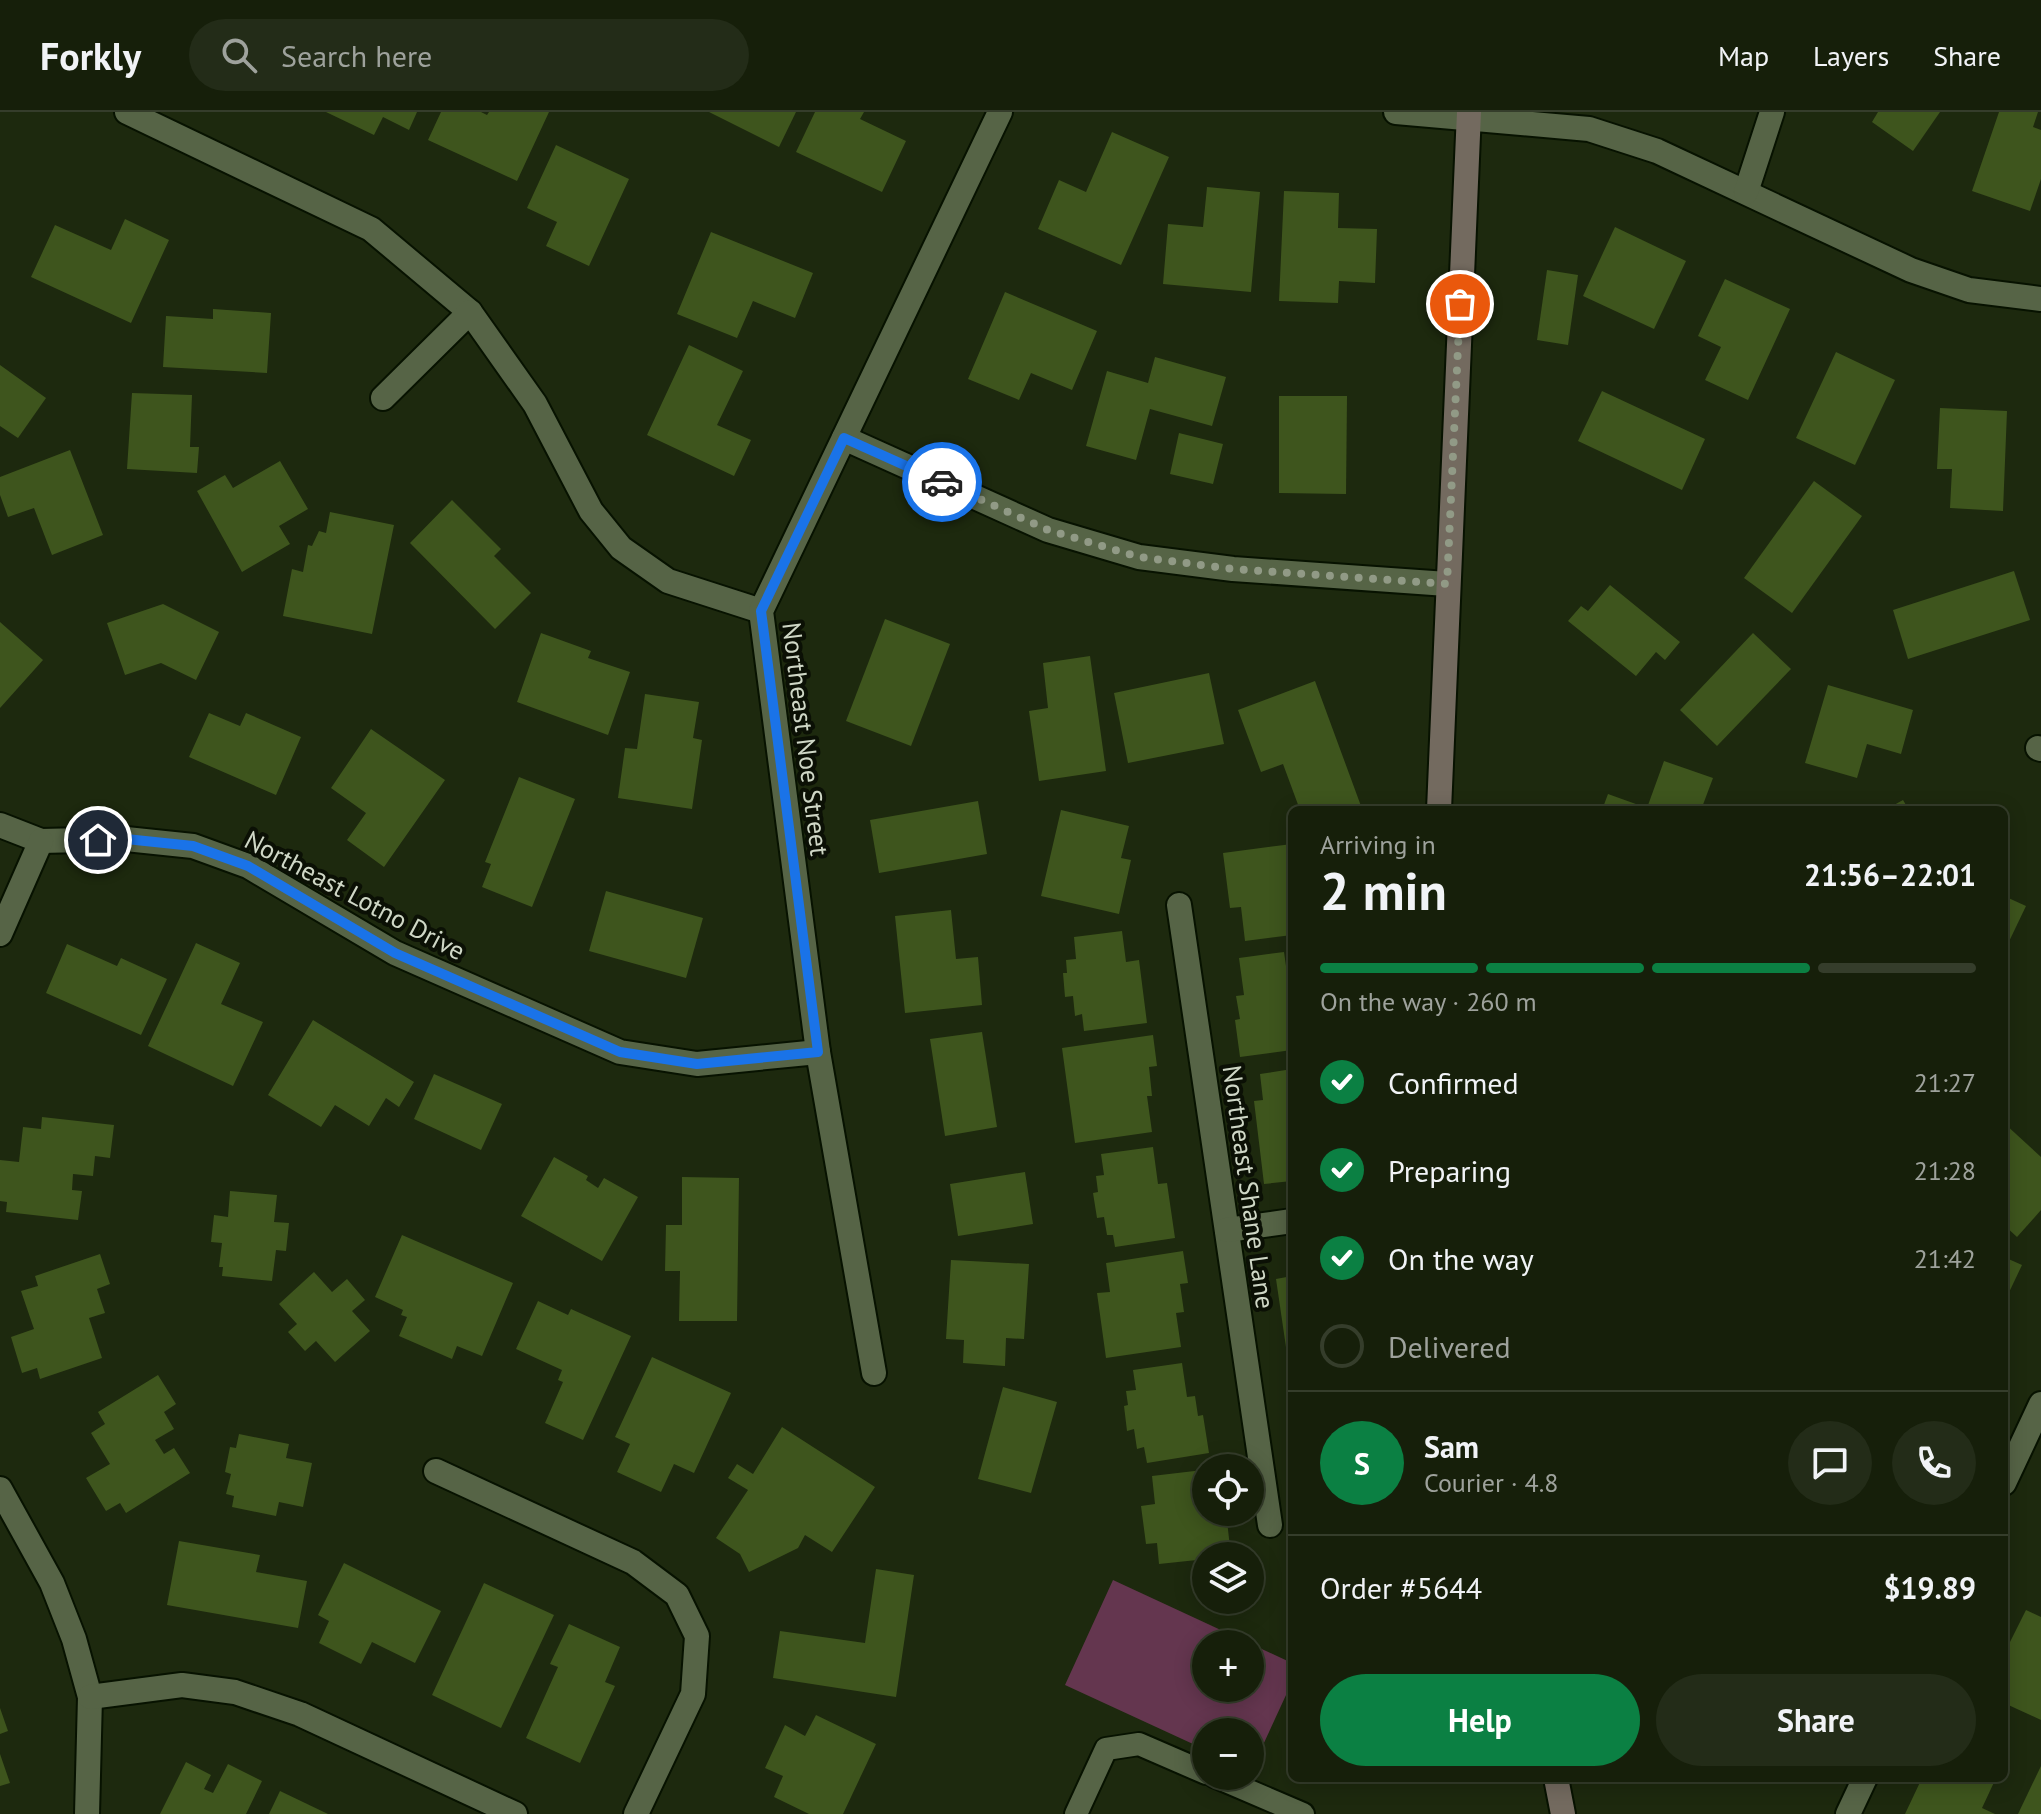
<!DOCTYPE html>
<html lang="en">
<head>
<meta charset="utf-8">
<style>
	:root { --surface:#161f0a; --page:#232c18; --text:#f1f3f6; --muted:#9ea29c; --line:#353d2b; --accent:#0b8043 }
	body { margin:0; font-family:"PT Sans",sans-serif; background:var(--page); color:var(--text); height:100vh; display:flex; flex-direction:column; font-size:30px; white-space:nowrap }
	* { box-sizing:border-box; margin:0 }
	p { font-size:26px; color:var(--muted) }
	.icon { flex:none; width:44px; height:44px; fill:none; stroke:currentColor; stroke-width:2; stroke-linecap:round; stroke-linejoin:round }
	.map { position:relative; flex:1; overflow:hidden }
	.side { position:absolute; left:1288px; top:694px; width:720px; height:976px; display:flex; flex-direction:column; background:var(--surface); border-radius:12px; box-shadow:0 4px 20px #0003,0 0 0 2px var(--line) }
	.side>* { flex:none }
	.fabs { position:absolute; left:1192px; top:1342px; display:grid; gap:16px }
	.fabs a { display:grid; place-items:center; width:72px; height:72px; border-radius:50%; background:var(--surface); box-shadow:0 4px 20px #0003,0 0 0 2px var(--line); font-size:40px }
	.pin { position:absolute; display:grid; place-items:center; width:68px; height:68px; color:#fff; margin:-34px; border:4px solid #fff; border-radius:50%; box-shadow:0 2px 8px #0007 }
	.courier { position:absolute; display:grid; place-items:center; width:80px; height:80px; margin:-40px; border:6px solid #1a73e8; border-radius:50%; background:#fff; color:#222; box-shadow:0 2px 10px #0007 }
	.summary em { font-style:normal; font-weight:600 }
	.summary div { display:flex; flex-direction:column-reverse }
	.summary { display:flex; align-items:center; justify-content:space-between; height:136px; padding:0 32px }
	h1 { font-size:52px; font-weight:600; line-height:60px }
	.bar { display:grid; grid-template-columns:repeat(4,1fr); gap:12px 8px; align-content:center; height:96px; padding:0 32px }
	.bar i { height:10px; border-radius:6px; background:var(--line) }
	.bar .active { background:var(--accent) }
	.bar p { grid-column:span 4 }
	.line { display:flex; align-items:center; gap:20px; padding:0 32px; border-top:2px solid var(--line) }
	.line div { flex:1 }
	.round { display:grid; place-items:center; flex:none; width:84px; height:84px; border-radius:42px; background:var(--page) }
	ol { padding:0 32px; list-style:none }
	li { display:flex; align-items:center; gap:24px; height:88px }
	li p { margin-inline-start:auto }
	li .icon { padding:8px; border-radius:50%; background:var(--accent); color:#fff; stroke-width:4 }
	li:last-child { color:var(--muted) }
	li i { width:44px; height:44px; border:4px solid var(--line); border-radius:50% }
	.action { display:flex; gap:16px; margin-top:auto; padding:16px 32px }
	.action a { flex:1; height:92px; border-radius:48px; background:var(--accent); color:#fff; font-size:32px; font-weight:600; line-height:92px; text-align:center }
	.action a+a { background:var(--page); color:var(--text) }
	header { display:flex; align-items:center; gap:48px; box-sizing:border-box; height:112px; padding:0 40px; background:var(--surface); border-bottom:2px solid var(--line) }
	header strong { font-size:38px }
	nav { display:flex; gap:44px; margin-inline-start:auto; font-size:28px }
	.search { width:560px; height:72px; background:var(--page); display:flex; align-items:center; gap:20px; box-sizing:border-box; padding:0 28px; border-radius:44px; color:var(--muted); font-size:30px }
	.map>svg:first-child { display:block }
	.green { fill:#64364f; fill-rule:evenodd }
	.building { fill:#3e551d }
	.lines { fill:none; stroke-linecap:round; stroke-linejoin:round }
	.service-casing { stroke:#071200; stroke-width:26 }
	.minor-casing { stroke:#071200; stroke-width:28 }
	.secondary-casing { stroke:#071200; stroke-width:28 }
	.service { stroke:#566446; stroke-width:22 }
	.minor { stroke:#566446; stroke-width:24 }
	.secondary { stroke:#736a5f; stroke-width:24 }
	.done { stroke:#919a86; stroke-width:8; stroke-dasharray:0 14.4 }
	.route { stroke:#1a73e8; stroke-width:10 }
	.labels { text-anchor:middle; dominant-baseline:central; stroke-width:8; stroke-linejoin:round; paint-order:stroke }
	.street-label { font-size:26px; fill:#cfd7c6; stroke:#0b1005 }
</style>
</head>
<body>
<header>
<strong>Forkly</strong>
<div class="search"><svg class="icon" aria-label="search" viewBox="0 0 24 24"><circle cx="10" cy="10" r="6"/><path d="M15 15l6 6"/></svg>Search here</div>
<nav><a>Map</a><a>Layers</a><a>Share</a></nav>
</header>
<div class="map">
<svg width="2041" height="1702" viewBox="0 0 2041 1702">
	<rect width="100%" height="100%" fill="#1d290e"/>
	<path class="green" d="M1113,1468l179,83v19l-41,89 -1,-39h-44v18l-141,-65zM1206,1532h44v44h-44z"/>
	<g class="building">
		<path d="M326,0h91l-8,18 -26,-13 -9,18z"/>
		<path d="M441,0h40l6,3 2,-3h60l-32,69 -89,-41z"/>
		<path d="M709,0h87l-17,35z"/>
		<path d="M815,0h49l-4,7 46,22 -24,51 -86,-40z"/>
		<path d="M1878,0h62l-27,39 -41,-29z"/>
		<path d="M1999,0h39l-5,15 8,3v49l-11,32 -58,-20z"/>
		<path d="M1112,20l57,25 -48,108 -83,-36 21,-49 27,12z"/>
		<path d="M556,33l73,34 -40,87 -43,-20 11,-24 -30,-14z"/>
		<path d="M1207,75l53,5 -9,100 -88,-8 5,-60 35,3z"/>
		<path d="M1284,79l55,2 -1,35 39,1 -2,54 -36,-2 -1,22 -59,-2z"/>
		<path d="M125,107l44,21 -38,83 -100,-46 24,-52 56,25z"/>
		<path d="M1615,115l71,34 -32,68 -71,-33z"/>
		<path d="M711,120l102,41 -18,45 -42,-17 -16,37 -60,-24z"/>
		<path d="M1547,158l31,5 -10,70 -31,-5z"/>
		<path d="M1725,167l65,30 -42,91 -43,-20 16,-33 -23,-11z"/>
		<path d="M1005,180l92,39 -25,59 -41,-17 -12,27 -51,-21z"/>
		<path d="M213,197l58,4 -4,60 -104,-6 3,-51 47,3z"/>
		<path d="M689,233l54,26 -26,54 34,15 -17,36 -87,-41z"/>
		<path d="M1836,240l59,28 -40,85 -59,-27z"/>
		<path d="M1155,245l71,20 -14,49 -62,-17 -14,51 -50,-14 21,-75 41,12z"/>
		<path d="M0,253l46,33 -28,40 -18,-12z"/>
		<path d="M1602,279l103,48 -23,51 -104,-49z"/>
		<path d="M132,281l60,2 -2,52h9l-2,26 -70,-4z"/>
		<path d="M1279,284h68l-1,98 -67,-1z"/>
		<path d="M1940,296l67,3 -4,100 -53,-3 2,-39h-15z"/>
		<path d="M1179,321l44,11 -10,40 -43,-10z"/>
		<path d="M70,338l33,85 -51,20 -18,-47 -26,9 -8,-22v-18z"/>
		<path d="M280,349l28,48 -29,17 11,18 -48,28 -45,-81 28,-16 8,13z"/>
		<path d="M1814,369l48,35 -70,97 -48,-35z"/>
		<path d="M452,388l49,49 -7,7 37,37 -36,36 -85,-86z"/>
		<path d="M330,400l64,13 -22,109 -89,-18 9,-47 11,3 5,-27 4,1 7,-15 7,2z"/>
		<path d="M2014,459l16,49 -122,39 -15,-49z"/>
		<path d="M1610,473l70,57 -15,18 -9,-8 -20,24 -68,-55 13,-15 7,5z"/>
		<path d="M163,492l56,28 -23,48 -35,-17 -36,12 -18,-52z"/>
		<path d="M885,507l65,25 -39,102 -65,-25z"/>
		<path d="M0,510l43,38 -43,48z"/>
		<path d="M541,521l50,18 -3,7 42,14 -22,63 -91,-33z"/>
		<path d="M1753,521l38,36 -74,77 -37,-36z"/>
		<path d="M1090,544l16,115 -67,10 -10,-70 19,-3 -5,-45z"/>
		<path d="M1209,561l15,71 -96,19 -14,-70z"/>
		<path d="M1315,569l46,125 -10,4h-51l-17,-46 -22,8 -23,-62z"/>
		<path d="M1828,573l85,25 -12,44 -34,-10 -10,34 -52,-15z"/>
		<path d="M645,582l54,8 -6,36 9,2 -10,69 -74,-11 7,-50 12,1z"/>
		<path d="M209,601l31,13 6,-13 55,24 -25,58 -87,-38z"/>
		<path d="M371,617l74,51 -61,87 -37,-27 19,-27 -35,-25z"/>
		<path d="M1664,649l49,17 -12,32h-99l6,-16 39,14z"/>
		<path d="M519,665l56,22 -43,108 -50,-20 9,-23 -6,-2z"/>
		<path d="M1903,688l6,10h-24z"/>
		<path d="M978,689l9,53 -108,19 -9,-53z"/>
		<path d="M1061,698l68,16 -8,32 10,2 -12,54 -78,-18z"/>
		<path d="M1292,732v91l-47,6 -4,-34 -11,1 -7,-55z"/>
		<path d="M606,779l97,27 -17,60 -97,-27z"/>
		<path d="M2004,784l22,10 -22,46z"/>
		<path d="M951,798l5,49 22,-2 4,48 -77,8 -10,-97z"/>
		<path d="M1122,819l4,31 13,-2 8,63 -63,8 -2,-17 -7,2 -2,-20 -8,1 -2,-24h4l-1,-13 10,-1 -2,-22z"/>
		<path d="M196,831l44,20 -19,41 42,18 -30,64 -85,-40z"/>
		<path d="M67,832l50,22 4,-8 46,21 -26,56 -95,-42z"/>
		<path d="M1284,840l3,21 5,-1v78l-52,7 -5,-37 5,-1 -4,-23 8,-1 -5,-37z"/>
		<path d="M313,908l101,62 -15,25 -13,-9 -17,28 -34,-21 -14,22 -53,-32z"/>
		<path d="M982,920l15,95 -52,9 -15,-97z"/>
		<path d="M1153,923l4,31 -8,1 3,29h-5l5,36 -77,11 -13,-95z"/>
		<path d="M1292,957v112l-28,3 -10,-83 9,-1 -3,-26z"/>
		<path d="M434,962l68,30 -21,46 -67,-31z"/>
		<path d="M42,1005l72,8 -4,33 -15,-2 -2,20 -20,-2 -1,16 10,1 -4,29 -72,-8 1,-10 -7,-1v-41l19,2 4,-35 18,2z"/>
		<path d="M2004,1011l37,34v53l-24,27 -13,-12z"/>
		<path d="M1153,1035l5,37 9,-1 8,55 -60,9 -2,-12h-6l-3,-18 -7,1 -4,-25 5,-1 -2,-16 8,-1 -3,-21z"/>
		<path d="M554,1045l34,19 -2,4 12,8 6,-10 34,19 -36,64 -81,-45z"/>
		<path d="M1025,1060l8,52 -75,12 -8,-52z"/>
		<path d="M682,1065l57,1 -2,143h-58l1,-50h-15l1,-46h16z"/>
		<path d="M230,1079l47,4 -3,27 15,1 -3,28 -10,-1 -4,31 -50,-5 1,-9h-4l3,-24 -11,-1 3,-27 14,2z"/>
		<path d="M402,1123l111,48 -31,73 -25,-10 -5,13 -53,-23 8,-19 -6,-2 2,-5 -28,-13z"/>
		<path d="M1183,1139l5,32 -8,1 4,28 -8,1 5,34 -75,11 -9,-65 13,-1 -4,-29z"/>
		<path d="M100,1142l10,30 -13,5 8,24 -16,5 13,40 -62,21 -3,-11 -15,5 -11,-36 23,-8 -13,-38 17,-5 -3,-10z"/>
		<path d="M2004,1145l18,8 -18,38z"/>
		<path d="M951,1148l78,4 -5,75 -18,-1 -1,28 -42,-3 1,-23 -18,-1z"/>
		<path d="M314,1160l18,20 15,-13 18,21 -13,11 18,20 -35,31 -19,-21 -11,10 -17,-19 9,-8 -18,-20z"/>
		<path d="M1292,1164v77l-5,1 -11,-75z"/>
		<path d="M538,1189l30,14 3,-6 60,27 -48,104 -38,-17 18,-41 -5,-2 4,-10 -46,-21z"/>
		<path d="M652,1245l79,36 -37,80 -20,-9 -13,28 -44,-20 13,-28 -15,-7z"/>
		<path d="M1182,1251l5,34 8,-1 3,20 5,-1 6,38 -62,10 -3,-16 -7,2 -3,-20 -7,2 -3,-25 4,-1 -2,-14 10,-1 -3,-20z"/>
		<path d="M158,1263l18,29 -12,8 10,17 -19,11 9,14 10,-6 16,25 -64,40 -6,-10 -14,8 -20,-33 24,-14 -19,-31 14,-9 -7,-12z"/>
		<path d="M1003,1275l54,15 -26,91 -53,-14z"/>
		<path d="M782,1315l93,60 -43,65 -27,-17 -7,13 -49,24 -9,-18 -24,-16 32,-48 -20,-12 9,-14 16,10z"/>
		<path d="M239,1322l50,10 -3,14 26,5 -9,44 -24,-5 -3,14 -44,-9 2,-11 -8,-2 5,-20 -6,-2 5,-25 6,1z"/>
		<path d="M1203,1358l3,42h20l5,44h-25v17h-8l-1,-13 -38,4 -2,-21 -11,1 -5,-38 14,-2 -3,-28z"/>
		<path d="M179,1429l81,14 -4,17 51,9 -9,47 -131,-23z"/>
		<path d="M344,1451l97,48 -26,52 -43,-21 -11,22 -42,-21 10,-22 -11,-6z"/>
		<path d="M876,1457l38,6 -18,122 -123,-19 7,-47 85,12z"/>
		<path d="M484,1471l70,32 -53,113 -69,-33z"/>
		<path d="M2026,1498l15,7v103l-37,-17v-49z"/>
		<path d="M569,1512l51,23 -15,35 10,4 -35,77 -54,-25 32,-71 -8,-3z"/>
		<path d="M0,1596l8,23 -8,3z"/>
		<path d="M816,1603l60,29 -33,70h-34l-35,-17 9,-21 -18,-8 20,-43 20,11z"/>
		<path d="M0,1642l10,29 -10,3z"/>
		<path d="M186,1650l25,13 -7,14 9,4 15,-29 34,17 -16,33h-86z"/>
		<path d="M2041,1654v48h-23z"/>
		<path d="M1922,1666h74l-14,30 13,6h-90z"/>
		<path d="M280,1679l48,23h-59z"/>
	</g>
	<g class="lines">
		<g class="service-casing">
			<g id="service">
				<path d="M1214,1664l89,38"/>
				<path d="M1076,1702l30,-65 33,-5 67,29"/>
			</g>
		</g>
		<g class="minor-casing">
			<g id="minor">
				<path d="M127,0l244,117 99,83 65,92 56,107 30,37 47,33 93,30"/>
				<path d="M1396,0l193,17 68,22 254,119 58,20 72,9"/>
				<path d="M1746,80l26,-80"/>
				<path d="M383,286l87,-86"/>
				<path d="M844,326l204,92 91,27 94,12 214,15"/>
				<path d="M2038,636l3,1"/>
				<path d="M0,713l41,16 85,-2 67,7 55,20 147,87 225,99 77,12 121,-12"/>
				<path d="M1179,793l91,620"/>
				<path d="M0,822l41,-93"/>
				<path d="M1227,1118l65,-9"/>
				<path d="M874,1261l-56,-321 -57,-441 239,-499"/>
				<path d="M436,1359l197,91 44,33 20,41 -4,58 -57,120"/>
				<path d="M2004,1371l37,-79"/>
				<path d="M0,1377l52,94 22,56 16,58 -3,117"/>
				<path d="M90,1585l92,-12 53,7 65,22 215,100"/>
				<path d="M1848,1702l17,-36"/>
			</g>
		</g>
		<g class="secondary-casing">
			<g id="secondary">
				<path d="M1439,698l30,-698"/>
				<path d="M1556,1666l7,36"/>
			</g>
		</g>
		<use href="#service" class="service"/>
		<use href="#minor" class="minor"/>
		<use href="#secondary" class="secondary"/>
	</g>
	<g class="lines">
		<path class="done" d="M942,370l106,48 91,27 94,12 214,15 13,-280"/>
		<path class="route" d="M98,728l28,-1 67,7 55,20 147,87 225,99 77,12 121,-12 -57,-441 83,-173 98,44"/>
	</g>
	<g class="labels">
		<g class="street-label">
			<text transform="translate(806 627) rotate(83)">Northeast Noe Street</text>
			<text transform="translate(355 783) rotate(28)">Northeast Lotno Drive</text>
			<text transform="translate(1249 1075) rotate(82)">Northeast Shane Lane</text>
		</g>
	</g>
</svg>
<div class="fabs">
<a><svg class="icon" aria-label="locate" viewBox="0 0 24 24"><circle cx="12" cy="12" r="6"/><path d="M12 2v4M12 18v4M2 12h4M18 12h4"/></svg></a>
<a><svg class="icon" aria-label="layers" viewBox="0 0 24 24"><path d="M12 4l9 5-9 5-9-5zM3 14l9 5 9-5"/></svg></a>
<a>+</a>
<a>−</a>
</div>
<div class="pin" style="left:1460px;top:192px;background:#ea580c"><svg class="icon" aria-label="bag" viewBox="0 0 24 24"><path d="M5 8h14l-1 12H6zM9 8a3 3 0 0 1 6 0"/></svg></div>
<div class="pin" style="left:98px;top:728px;background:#1f2937"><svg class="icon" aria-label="home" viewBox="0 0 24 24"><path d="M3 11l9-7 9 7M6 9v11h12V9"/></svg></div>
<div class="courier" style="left:942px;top:370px"><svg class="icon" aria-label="car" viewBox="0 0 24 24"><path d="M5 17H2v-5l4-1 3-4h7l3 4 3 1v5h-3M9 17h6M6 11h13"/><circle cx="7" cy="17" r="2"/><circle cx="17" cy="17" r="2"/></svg></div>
<section class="side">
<div class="summary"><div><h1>2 min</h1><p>Arriving in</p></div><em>21:56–22:01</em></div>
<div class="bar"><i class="active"></i><i class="active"></i><i class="active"></i><i></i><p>On the way · 260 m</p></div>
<ol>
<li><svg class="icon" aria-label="check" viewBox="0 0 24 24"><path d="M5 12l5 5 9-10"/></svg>Confirmed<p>21:27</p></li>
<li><svg class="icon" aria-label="check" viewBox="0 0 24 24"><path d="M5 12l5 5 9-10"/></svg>Preparing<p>21:28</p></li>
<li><svg class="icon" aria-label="check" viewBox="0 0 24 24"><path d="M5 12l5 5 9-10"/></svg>On the way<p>21:42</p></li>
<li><i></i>Delivered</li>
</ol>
<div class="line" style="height:144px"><b class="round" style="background:var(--accent);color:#fff">S</b><div><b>Sam</b><p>Courier · 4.8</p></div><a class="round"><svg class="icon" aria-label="chat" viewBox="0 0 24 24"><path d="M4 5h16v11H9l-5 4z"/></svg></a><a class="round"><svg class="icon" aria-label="phone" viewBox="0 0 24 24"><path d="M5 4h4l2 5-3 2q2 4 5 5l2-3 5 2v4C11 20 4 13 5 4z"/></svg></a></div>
<div class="line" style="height:104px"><div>Order #5644</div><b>$19.89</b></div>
<div class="action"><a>Help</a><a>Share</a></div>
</section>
</div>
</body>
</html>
